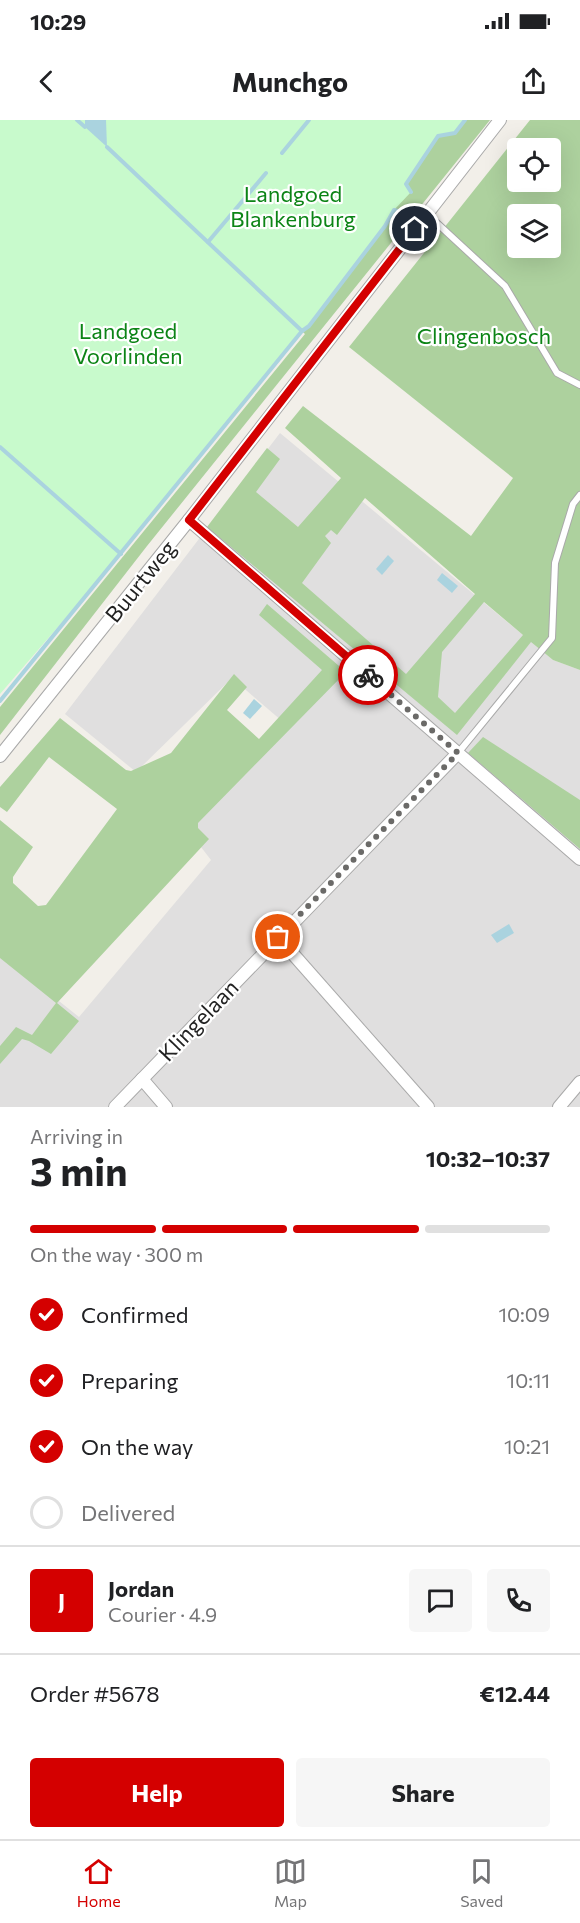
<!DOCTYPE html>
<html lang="en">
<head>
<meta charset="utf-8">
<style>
	:root { --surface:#fff; --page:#f6f6f6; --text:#202124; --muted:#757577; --line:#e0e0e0; --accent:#d40000 }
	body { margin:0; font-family:Commissioner,sans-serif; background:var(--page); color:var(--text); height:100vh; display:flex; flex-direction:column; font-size:22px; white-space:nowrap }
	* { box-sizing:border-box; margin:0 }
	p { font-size:20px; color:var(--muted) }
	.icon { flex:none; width:33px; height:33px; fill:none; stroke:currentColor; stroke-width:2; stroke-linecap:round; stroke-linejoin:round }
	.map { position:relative; height:987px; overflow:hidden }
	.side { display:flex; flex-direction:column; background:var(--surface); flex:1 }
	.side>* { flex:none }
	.fabs { position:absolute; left:507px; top:18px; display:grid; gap:12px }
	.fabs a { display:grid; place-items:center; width:54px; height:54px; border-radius:6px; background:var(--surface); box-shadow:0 6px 24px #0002; font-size:30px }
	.pin { position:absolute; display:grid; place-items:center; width:51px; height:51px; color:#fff; margin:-26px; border:3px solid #fff; border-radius:50%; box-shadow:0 2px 6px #0007 }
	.courier { position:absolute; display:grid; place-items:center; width:60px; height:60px; margin:-30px; border:4px solid #d40000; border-radius:50%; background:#fff; color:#222; box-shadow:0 2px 8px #0007 }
	.headline em { font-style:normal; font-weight:700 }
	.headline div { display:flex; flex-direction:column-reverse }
	.headline { display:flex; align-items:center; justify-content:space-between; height:102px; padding:0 30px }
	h1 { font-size:39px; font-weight:700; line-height:45px }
	.bar { display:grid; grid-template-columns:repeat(4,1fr); gap:9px 6px; align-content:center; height:72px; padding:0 30px }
	.bar i { height:8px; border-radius:4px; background:var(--line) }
	.bar .selected { background:var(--accent) }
	.bar p { grid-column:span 4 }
	.line { display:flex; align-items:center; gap:15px; padding:0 30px; border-top:2px solid var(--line) }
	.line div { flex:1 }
	.round { display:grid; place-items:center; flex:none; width:63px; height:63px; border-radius:6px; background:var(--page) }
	ol { padding:0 30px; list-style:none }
	li { display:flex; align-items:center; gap:18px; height:66px }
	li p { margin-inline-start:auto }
	li .icon { padding:6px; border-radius:50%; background:var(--accent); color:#fff; stroke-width:4 }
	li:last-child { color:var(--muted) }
	li i { width:33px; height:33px; border:3px solid var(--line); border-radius:50% }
	.action { display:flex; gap:12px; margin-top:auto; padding:12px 30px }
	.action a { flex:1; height:69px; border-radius:6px; background:var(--accent); color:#fff; font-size:24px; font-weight:700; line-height:69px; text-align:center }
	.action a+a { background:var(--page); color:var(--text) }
	.status { display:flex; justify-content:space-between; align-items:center; height:42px; padding:0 30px; background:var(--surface); direction:ltr }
	.status svg { height:16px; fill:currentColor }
	header { display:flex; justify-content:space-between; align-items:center; height:78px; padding:0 30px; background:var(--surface); font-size:27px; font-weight:700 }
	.menu { display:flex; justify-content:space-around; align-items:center; height:84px; border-top:2px solid var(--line); background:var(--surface); font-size:16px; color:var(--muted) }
	.menu a { display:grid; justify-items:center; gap:3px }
	.menu .selected { color:var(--accent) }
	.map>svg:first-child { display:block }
	.residential { fill:#e0dfdf }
	.forest { fill:#add19e; fill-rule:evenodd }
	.park { fill:#c8facc }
	.water { fill:#aad3df }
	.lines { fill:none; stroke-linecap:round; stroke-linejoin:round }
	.stream { stroke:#aad3df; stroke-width:4 }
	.service-casing { stroke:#a9a9a9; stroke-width:8 }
	.minor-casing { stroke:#a9a9a9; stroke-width:14 }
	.service { stroke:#fff; stroke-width:6 }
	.minor { stroke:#fff; stroke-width:12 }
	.done { stroke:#6b6a68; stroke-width:6; stroke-dasharray:0 10.8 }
	.route { stroke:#d40000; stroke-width:8 }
	.labels { text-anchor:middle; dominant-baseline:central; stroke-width:4.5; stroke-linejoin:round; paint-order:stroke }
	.park-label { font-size:22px; fill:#0c8416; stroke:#fff }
	.street-label { font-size:22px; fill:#222; stroke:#fff }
</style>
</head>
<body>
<div class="status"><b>10:29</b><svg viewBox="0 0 49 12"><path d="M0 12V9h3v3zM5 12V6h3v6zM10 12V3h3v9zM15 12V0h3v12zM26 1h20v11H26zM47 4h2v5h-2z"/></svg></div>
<header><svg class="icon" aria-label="back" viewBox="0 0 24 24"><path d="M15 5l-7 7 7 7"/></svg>Munchgo<svg class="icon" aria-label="share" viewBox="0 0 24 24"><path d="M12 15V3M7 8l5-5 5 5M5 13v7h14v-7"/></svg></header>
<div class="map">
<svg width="580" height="987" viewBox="0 0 580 987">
	<rect width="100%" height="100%" fill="#f2efe9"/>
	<path class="residential" d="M280,313l273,227 27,10v437h-580v-153l79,63 132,-157 -31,-40 102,-99 -50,-43 -96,94 -71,-58z"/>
	<g class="forest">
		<path d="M106,0h384l-343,426 -147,189v-28l305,-373 -110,-102z"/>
		<path d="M530,0h50v550l-27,-10 -22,-18 -74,93 -250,-208 60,-79 13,11 -24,33 42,35 43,-49 -56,-50 18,-22 168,130 42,-58 -164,-131zM518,28h32v34h-32zM518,94h32v34h-32zM365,378l110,96 -69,80 -104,-91 29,-40 -6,-7 6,-6 6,5zM484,482l39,33 -68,78 -17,-16 4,-45z"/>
		<path d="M267,484l79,68 -148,151v5l11,11 -152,164 22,18 -28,33 -22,-13 -7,-2 -22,25v-18l16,-19 16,8 24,-32 -56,-45v-138l33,27 -20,30v6l25,23 8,-1 71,-96 -68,-52 -42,55 -7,-5v-20l60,-69 66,52 5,1 40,-18 63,-79 13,13 -20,23 32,29 63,-69 -63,-55z"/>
		<path d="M483,617l97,63v49l-112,-96z"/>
	</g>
	<path class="park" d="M0,0h465l-10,13 -17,4 -32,47 5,8 -17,18 -9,16 -76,100 -7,5 -181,223 -121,140z"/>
	<g class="water">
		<path d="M85,0h21l1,27 -22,-20z"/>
		<path d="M388,435l6,6 -12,14 -6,-6z"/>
		<path d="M442,453l16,13 -6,7 -15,-13z"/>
		<path d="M254,579l8,7 -12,13 -7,-6z"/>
		<path d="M509,804l5,9 -17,10 -6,-8z"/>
	</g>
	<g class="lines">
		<g class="stream">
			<path d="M77,0l8,7"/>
			<path d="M107,27l195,184"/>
			<path d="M282,33l27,-33"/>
			<path d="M411,72l-5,-8 32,-48 17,-3 10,-13"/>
			<path d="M208,122l58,-69"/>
			<path d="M0,327l121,107"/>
			<path d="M0,581l302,-370 7,-5 76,-100 9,-16 7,2"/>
		</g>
		<g class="service-casing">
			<g id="service">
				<path d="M427,94l78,72 52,87 23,12"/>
				<path d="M458,633l94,-115 3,-75 18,-59 7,-9"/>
			</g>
		</g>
		<g class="minor-casing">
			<g id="minor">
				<path d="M189,400l391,339"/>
				<path d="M0,636l189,-236 311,-400"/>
				<path d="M278,817l150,170"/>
				<path d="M142,959l24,28"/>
				<path d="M115,987l343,-354"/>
				<path d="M559,987l21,-25"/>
			</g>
		</g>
		<use href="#service" class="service"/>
		<use href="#minor" class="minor"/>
	</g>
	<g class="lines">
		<path class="done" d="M278,817l180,-184 -90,-78"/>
		<path class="route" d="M368,555l-179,-155 226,-291"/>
	</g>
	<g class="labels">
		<g class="park-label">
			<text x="293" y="73">Landgoed<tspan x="293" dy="25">Blankenburg</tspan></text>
			<text x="128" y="210">Landgoed<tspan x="128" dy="25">Voorlinden</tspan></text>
			<text x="484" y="215">Clingenbosch</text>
		</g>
		<g class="street-label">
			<text transform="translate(140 461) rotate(-51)">Buurtweg</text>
			<text transform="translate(198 900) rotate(-46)">Klingelaan</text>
		</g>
	</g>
</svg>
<div class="fabs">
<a><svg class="icon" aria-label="locate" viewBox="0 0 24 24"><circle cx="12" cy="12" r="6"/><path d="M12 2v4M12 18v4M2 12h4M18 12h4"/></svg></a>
<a><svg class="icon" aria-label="layers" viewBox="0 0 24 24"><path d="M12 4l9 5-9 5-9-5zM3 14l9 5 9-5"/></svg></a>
</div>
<div class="pin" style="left:278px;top:817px;background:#ea580c"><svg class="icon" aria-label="bag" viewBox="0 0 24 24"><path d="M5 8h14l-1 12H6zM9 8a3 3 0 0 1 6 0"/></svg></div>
<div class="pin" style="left:415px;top:109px;background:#1f2937"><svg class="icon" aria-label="home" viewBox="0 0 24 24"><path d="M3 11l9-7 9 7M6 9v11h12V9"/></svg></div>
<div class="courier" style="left:368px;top:555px"><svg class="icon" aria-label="bike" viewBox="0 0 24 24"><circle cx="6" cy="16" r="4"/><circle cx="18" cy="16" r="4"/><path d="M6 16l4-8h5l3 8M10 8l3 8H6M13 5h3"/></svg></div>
</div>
<section class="side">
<div class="headline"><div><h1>3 min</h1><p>Arriving in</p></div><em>10:32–10:37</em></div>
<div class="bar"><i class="selected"></i><i class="selected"></i><i class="selected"></i><i></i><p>On the way · 300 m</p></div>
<ol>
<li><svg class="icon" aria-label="check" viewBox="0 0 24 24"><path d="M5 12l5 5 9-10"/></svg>Confirmed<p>10:09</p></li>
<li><svg class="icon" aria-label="check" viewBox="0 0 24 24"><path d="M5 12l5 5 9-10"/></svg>Preparing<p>10:11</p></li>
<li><svg class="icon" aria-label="check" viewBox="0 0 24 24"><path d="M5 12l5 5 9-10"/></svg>On the way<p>10:21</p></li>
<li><i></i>Delivered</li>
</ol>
<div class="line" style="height:108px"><b class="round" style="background:var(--accent);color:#fff">J</b><div><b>Jordan</b><p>Courier · 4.9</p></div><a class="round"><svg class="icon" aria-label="chat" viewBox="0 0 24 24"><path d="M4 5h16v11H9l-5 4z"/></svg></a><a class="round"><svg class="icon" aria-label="phone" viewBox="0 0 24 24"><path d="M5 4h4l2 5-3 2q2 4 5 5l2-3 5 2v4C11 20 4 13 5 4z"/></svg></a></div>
<div class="line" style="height:78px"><div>Order #5678</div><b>€12.44</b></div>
<div class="action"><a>Help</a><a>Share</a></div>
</section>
<nav class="menu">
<a class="selected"><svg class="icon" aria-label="home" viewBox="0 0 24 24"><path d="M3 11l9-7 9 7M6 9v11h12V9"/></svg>Home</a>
<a><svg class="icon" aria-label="map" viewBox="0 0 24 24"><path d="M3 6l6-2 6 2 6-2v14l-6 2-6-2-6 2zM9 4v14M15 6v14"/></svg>Map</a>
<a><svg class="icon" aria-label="saved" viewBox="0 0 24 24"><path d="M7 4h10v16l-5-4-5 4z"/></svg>Saved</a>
</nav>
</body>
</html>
